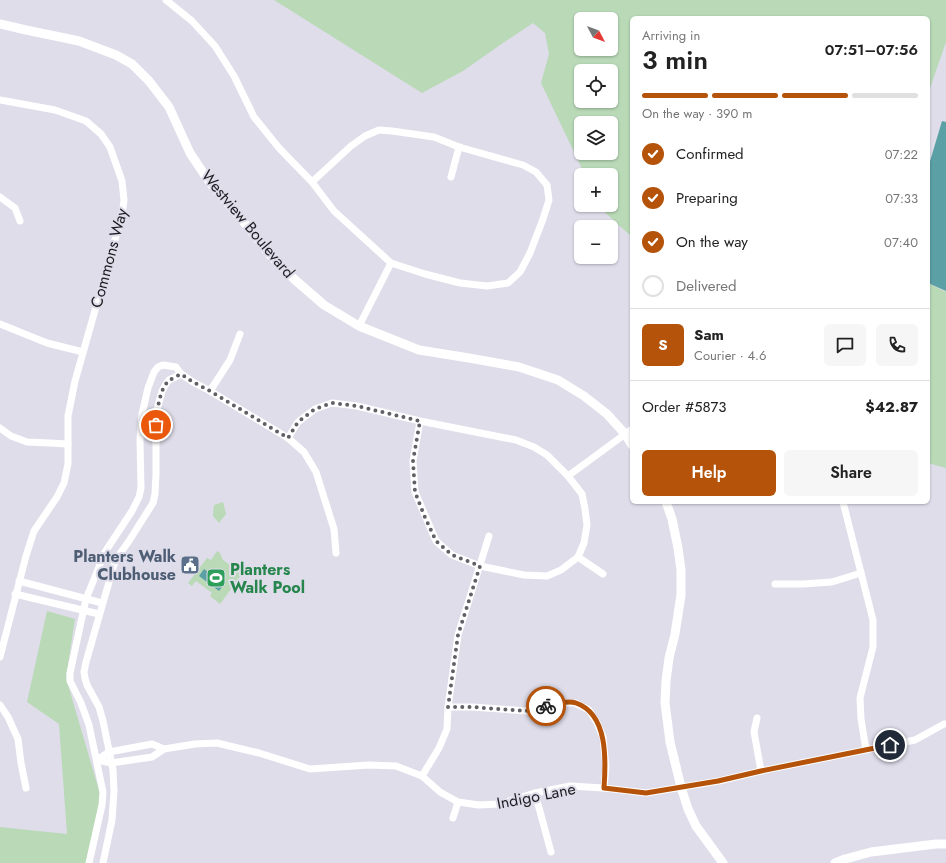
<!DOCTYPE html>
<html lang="en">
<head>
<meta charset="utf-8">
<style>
	:root { --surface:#fff; --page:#f6f6f6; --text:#222; --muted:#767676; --line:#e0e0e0; --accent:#b45309 }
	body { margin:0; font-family:Jost,sans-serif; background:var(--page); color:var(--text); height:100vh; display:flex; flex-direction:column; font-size:15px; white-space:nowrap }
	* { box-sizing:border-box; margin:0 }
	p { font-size:13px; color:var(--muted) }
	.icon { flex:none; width:22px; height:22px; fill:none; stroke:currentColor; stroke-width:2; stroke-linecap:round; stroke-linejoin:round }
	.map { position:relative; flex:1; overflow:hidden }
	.panel { position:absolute; left:630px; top:16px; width:300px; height:488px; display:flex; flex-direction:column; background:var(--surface); border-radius:6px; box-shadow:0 1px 3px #0004 }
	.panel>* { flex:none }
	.needle { width:26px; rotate:131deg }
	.fabs { position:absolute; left:574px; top:12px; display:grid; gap:8px }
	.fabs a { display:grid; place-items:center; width:44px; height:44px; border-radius:6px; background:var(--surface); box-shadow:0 1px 3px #0004; font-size:20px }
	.pin { position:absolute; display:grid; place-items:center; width:34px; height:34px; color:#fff; margin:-17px; border:2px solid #fff; border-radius:50%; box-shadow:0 1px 4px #0007 }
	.courier { position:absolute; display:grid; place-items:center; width:40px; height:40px; margin:-20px; border:3px solid #b45309; border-radius:50%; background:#fff; color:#222; box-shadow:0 1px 5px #0007 }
	.headline em { font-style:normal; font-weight:600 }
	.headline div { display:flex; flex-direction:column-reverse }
	.headline { display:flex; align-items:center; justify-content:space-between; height:68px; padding:0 12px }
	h1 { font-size:26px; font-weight:600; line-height:30px }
	.bar { display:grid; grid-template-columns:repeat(4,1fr); gap:6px 4px; align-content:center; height:48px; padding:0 12px }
	.bar i { height:5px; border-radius:3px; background:var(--line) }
	.bar .on { background:var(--accent) }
	.bar p { grid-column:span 4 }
	.line { display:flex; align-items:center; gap:10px; padding:0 12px; border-top:1px solid var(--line) }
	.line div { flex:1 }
	.round { display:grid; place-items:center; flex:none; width:42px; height:42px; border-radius:6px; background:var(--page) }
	ol { padding:0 12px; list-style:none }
	li { display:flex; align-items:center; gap:12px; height:44px }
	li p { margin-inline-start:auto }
	li .icon { padding:4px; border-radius:50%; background:var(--accent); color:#fff; stroke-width:4 }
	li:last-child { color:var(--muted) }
	li i { width:22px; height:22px; border:2px solid var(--line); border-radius:50% }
	.action { display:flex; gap:8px; margin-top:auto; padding:8px 12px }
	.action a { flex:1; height:46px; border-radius:6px; background:var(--accent); color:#fff; font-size:16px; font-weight:600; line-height:46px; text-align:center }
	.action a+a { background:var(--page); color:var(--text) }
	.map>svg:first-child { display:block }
	.green { fill:#b9d9b7; fill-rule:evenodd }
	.water { fill:#5aa0a5 }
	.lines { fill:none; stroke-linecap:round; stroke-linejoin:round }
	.street { stroke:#fff; stroke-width:7 }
	.secondary { stroke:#fff; stroke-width:9 }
	.done { stroke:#616067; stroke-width:4; stroke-dasharray:0 7.2 }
	.route { stroke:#b45309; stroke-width:5 }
	.labels { text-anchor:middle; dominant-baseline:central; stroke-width:4; stroke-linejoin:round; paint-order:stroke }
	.street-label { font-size:16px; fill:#1d1c21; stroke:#dfddea }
	.service-label { font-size:16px; font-weight:bold; fill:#4e5e75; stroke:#dfddea; text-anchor:end }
	.leisure-label { font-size:16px; font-weight:bold; fill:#27864d; stroke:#dfddea; text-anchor:start }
</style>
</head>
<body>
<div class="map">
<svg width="946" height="863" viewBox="0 0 946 863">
	<rect width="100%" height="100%" fill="#dfddea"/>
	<g class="green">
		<path d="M274,0h672v42l-18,52v-76h-296v219l-31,-28 -2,-4h12v-30h-26l-44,-92 8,-29 -4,-21 -12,-10 -33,22 -37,26 -41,22zM581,19h30v30h-30zM581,71h30v30h-30zM581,123h30v30h-30z"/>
		<path d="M928,283l18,9v176l-18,-5z"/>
		<path d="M223,502l3,12 -7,9 -6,-7 1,-11z"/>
		<path d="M217,551l3,2 3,7 19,14 -22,30 -10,-8 2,-3 -16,-12 -4,5 -4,-3 19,-25 4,2z"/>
		<path d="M47,611l28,8 -9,59 35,119 -15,66h-86v-36l67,7 -8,-110 -32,-22z"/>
	</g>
	<g class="water">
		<path d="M942,121l4,1v169l-18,-8v-115z"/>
		<path d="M204,569l20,15 -5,7 -20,-15z"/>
	</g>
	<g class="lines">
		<g class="street">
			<path d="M166,0l26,21 23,25 19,30 20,41 25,31 33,34 22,29 57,52 34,11 35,9 27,3 21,-3 12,-11 10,-19 13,-34 6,-19 -2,-15 -11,-13 -13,-7 -64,-18 -25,-10 -42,-6 -13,-1 -14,6 -14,10 -39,36"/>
			<path d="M0,100l55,10 31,11 15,13 9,13 12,34 2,19 -2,15 -47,166 -7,35v48l-4,19 -7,14 -23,34 -8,25 -26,101"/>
			<path d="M451,177l8,-30"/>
			<path d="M0,197l15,11 5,13"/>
			<path d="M0,324l47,19 36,9"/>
			<path d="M359,326l32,-63"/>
			<path d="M210,391l20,-31 10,-26"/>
			<path d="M0,428l11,8 16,6 22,1 19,1"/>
			<path d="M288,438l10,-16 17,-13 17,-6 25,3 63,15 96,19 18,7 13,8 21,21 14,18 3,15 2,16 -3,18 -6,14 -17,13 -14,6 -23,-1 -44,-9 -28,-11 -16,-14 -21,-49 -2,-31 7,-40"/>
			<path d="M568,476l64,-47"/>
			<path d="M843,502l30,118v27l-13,51 1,21 5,31"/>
			<path d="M578,557l25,17"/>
			<path d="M19,581l83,22"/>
			<path d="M775,584h28l29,-2 29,-9"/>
			<path d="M15,594l84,20"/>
			<path d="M0,705l8,12 10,22 3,24 5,25"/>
			<path d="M448,707h24l55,4 18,-5 16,-3h14l14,7 8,13 6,14 3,30 -2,21"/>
			<path d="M757,718l-3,14 7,39"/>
			<path d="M164,749l-12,-5 -43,8 -12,8 14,3 41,-6 12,-8 31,-5 22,-1 42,10 51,16 59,-4 27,1 26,10 18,16 18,10 21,3 20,-1 36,-11 35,-7 34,2 42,5 73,-12 42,-10 154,-31 29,-16"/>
			<path d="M422,776l17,-28 8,-19 1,-22 10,-72 31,-99"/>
			<path d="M535,793l16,59"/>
			<path d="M453,818l5,-16"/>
			<path d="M89,863l13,-58 1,-13 -14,-67 -8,-22 -11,-22v-8l16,-74 19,-47 27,-41 7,-14 2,-9 -1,-48 2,-26 6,-26 6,-16 4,-5 5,-2 13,2 5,7 12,8 17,9 78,47 16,14 12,20 18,57 2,24"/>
			<path d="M103,863l9,-43 2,-29 -1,-21 -10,-49 -4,-14 -12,-22 -2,-7 -1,-6 2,-10 27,-94 3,-9 13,-18 24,-38 2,-9 1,-20v-49l1,-15 5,-19 4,-7 3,-4 12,-6"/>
		</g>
		<g class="secondary">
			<path d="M0,24l26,6 53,11 37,14 16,9 17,17 20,26 21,46 20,30 33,38 27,34 24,24 30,26 35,21 60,24 50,8 50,9 39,13 26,16 23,18 18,20 7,11"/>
			<path d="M666,502l6,17 6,29 3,22v25l-6,39 -6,24 -3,23 -1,22 5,39 11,45 7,22 8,17 27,37"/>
			<path d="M835,863l10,-4 26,-7 65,-8h10"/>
		</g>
	</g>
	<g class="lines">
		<path class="done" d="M156,425c1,-12 3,-38 14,-45 3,-2 7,-4 11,-6l12,8 17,9 78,47 10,-16 17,-13 17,-6 25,3 63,15 -7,40 2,31 9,23 12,26 16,14 28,11 -22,69 -10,72h24l54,4 20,-5"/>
		<path class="route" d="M546,706c8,-2 22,-6 30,-3 32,11 30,57 28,85l42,5 72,-12 43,-10 129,-26"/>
	</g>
	<defs>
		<g id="civic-square" transform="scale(1)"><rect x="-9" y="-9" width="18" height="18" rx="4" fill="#5c6f8a" stroke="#dfddea"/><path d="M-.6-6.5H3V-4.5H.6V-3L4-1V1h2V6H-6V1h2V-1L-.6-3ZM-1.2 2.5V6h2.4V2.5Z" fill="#fff"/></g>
		<g id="stadium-square" transform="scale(1)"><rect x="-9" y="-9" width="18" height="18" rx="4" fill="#2e9e5b" stroke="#dfddea"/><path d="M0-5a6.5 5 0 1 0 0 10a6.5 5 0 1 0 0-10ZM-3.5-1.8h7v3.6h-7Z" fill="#fff"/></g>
	</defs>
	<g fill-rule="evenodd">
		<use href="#civic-square" x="190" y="565"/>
		<use href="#stadium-square" x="216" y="578"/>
	</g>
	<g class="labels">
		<g class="street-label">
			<text transform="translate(248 224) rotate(50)">Westview Boulevard</text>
			<text transform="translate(109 258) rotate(-75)">Commons Way</text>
			<text transform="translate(536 796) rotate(-11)">Indigo Lane</text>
		</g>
		<g class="service-label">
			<text x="176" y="556">Planters Walk<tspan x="176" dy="18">Clubhouse</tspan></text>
		</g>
		<g class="leisure-label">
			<text x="230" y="569">Planters<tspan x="230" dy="18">Walk Pool</tspan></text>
		</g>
	</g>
</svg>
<div class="fabs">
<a><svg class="needle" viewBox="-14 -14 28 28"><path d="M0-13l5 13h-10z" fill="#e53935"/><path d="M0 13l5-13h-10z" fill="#767676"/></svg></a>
<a><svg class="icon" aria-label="locate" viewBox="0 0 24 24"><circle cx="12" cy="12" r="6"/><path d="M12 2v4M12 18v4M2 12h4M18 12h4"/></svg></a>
<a><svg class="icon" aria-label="layers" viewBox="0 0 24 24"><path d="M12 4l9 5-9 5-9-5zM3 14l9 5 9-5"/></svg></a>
<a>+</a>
<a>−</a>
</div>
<div class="pin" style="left:156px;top:425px;background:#ea580c"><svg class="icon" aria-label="bag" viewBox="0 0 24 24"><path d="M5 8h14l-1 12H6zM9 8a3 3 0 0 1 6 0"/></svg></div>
<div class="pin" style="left:890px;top:745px;background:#1f2937"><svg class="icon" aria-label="home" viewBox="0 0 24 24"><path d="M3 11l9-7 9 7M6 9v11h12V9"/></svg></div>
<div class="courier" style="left:546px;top:706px"><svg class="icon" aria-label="bike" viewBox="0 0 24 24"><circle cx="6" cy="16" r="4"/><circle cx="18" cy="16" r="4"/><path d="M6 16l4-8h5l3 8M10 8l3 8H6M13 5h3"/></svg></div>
<section class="panel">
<div class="headline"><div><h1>3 min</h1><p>Arriving in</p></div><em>07:51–07:56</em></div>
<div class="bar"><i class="on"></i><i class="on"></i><i class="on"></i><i></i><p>On the way · 390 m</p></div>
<ol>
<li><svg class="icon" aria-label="check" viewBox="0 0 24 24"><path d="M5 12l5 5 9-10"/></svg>Confirmed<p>07:22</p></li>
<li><svg class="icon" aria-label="check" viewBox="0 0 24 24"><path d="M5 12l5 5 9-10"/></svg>Preparing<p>07:33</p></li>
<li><svg class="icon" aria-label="check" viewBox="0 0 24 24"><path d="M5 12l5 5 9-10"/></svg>On the way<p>07:40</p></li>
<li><i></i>Delivered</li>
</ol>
<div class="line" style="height:72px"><b class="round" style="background:var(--accent);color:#fff">S</b><div><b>Sam</b><p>Courier · 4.6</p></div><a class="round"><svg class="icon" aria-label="chat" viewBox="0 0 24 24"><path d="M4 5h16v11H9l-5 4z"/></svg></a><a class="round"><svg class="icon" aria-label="phone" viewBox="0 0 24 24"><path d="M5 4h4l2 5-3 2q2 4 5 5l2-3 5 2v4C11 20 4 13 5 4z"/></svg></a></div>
<div class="line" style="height:52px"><div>Order #5873</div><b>$42.87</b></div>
<div class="action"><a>Help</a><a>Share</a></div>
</section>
</div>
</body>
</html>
